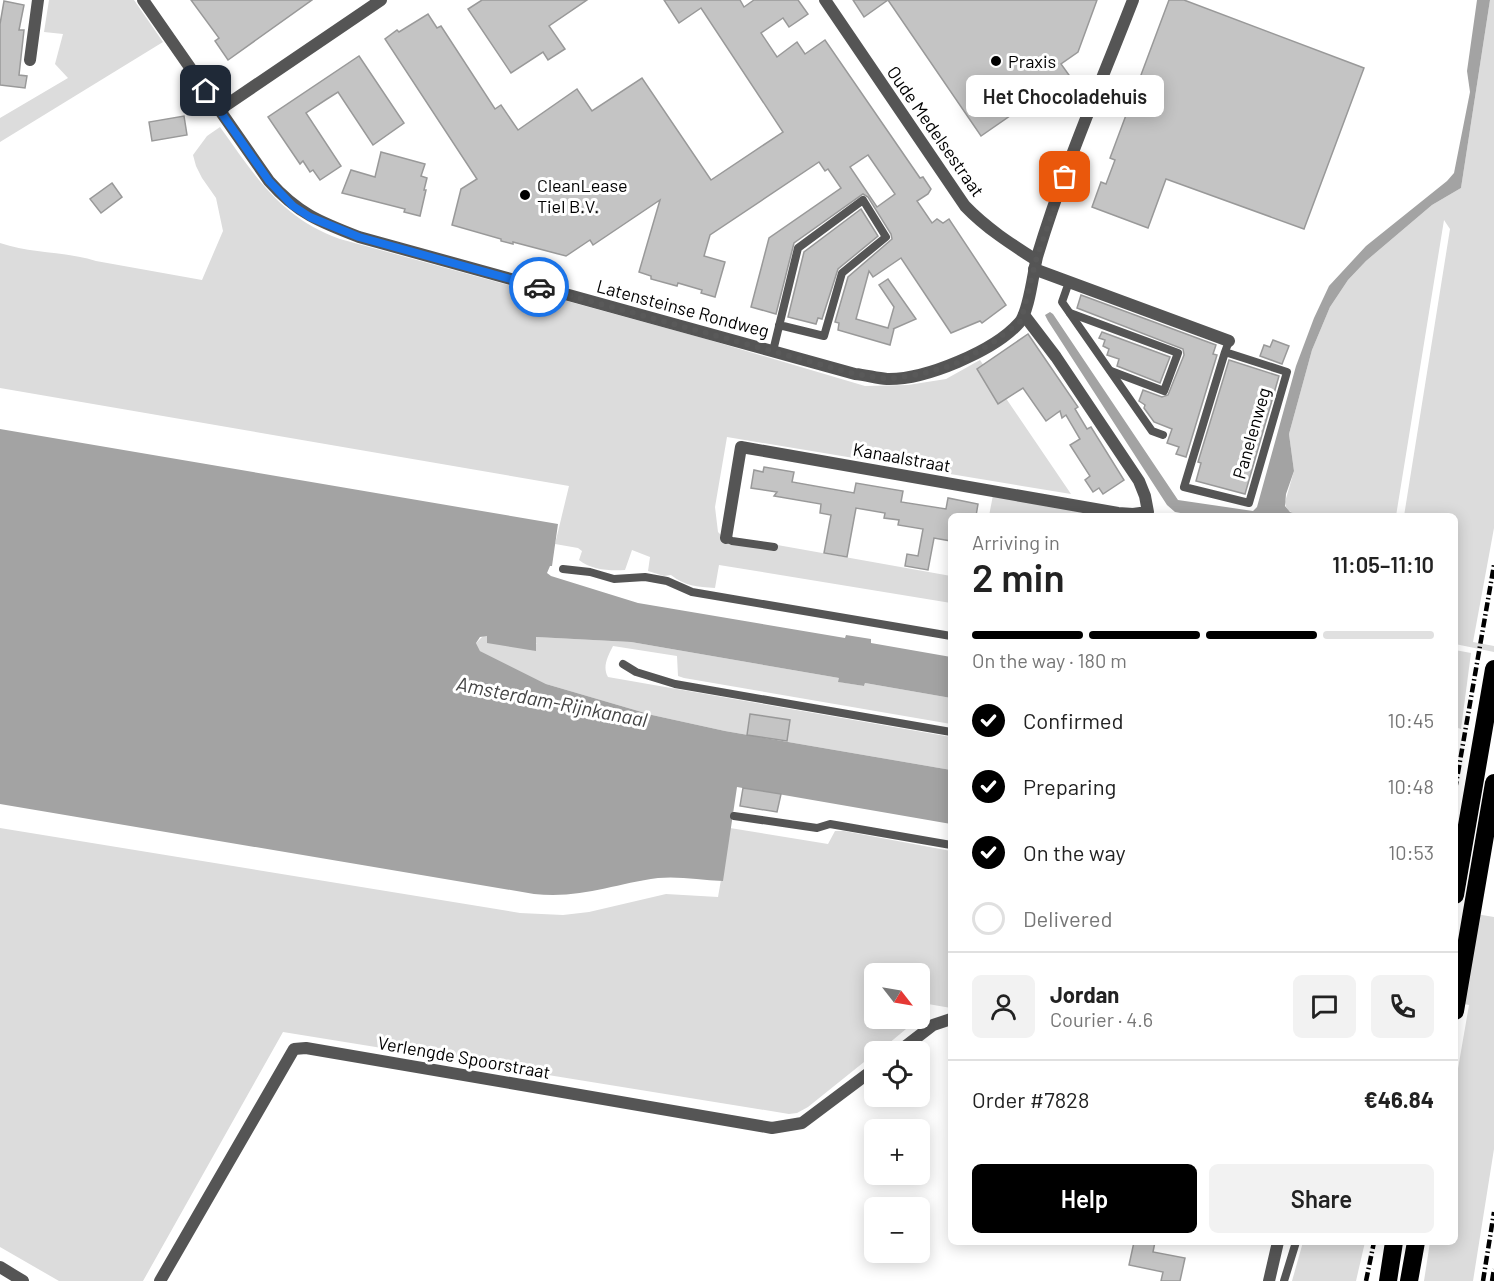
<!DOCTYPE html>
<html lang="en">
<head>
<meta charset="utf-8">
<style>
	:root { --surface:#fff; --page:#f2f2f2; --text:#222; --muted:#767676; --line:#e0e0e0; --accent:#000 }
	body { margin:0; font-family:Barlow,sans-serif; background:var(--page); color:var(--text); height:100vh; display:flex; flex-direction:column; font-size:22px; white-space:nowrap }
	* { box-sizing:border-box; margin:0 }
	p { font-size:20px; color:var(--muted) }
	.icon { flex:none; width:33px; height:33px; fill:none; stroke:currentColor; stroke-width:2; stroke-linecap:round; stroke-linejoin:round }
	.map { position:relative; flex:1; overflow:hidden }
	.sheet { position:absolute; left:948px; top:513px; width:510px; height:732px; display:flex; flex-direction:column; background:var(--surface); border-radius:9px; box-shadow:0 3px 15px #0003 }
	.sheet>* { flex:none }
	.needle { width:39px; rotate:121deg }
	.fabs { position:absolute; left:864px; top:963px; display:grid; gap:12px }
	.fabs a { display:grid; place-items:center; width:66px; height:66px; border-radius:9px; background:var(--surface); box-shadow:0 3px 15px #0003; font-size:30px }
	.pin { position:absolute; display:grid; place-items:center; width:51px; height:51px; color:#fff; margin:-26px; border-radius:12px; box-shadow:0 3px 9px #0006 }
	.courier { position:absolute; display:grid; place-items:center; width:60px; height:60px; margin:-30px; border:4px solid #1a73e8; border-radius:50%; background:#fff; color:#222; box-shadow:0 2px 8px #0007 }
	.bubble { position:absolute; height:42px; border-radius:9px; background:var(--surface); box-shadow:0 3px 15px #0003; font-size:20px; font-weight:600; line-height:42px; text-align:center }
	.overview em { font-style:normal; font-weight:600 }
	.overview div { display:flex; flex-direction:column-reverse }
	.overview { display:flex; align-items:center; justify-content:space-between; height:102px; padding:0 24px }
	h1 { font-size:39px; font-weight:600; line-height:45px }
	.bar { display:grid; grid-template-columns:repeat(4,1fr); gap:9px 6px; align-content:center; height:72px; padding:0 24px }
	.bar i { height:8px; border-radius:4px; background:var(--line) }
	.bar .current { background:var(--accent) }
	.bar p { grid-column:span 4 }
	.line { display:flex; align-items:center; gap:15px; padding:0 24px; border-top:2px solid var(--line) }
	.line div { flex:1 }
	.round { display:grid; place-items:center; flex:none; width:63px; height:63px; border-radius:9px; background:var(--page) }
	ol { padding:0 24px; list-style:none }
	li { display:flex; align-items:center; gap:18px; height:66px }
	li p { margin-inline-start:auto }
	li .icon { padding:6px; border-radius:50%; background:var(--accent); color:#fff; stroke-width:4 }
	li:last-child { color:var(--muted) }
	li i { width:33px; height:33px; border:3px solid var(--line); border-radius:50% }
	.button { display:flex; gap:12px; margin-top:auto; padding:12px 24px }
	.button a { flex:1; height:69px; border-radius:9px; background:var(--accent); color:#fff; font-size:24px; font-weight:600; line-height:69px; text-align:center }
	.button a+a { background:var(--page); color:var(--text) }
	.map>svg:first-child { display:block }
	.green { fill:#dcdcdc }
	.water { fill:#a3a3a3 }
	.pier { fill:#fff }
	.building { fill:#c4c4c4; stroke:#999; stroke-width:1.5; fill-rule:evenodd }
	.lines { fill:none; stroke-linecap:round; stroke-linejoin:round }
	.service { stroke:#555; stroke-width:8 }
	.minor { stroke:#555; stroke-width:12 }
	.motorway { stroke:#000; stroke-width:18 }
	.rail { stroke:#000; stroke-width:4.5; stroke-dasharray:9 3 1.5 3; stroke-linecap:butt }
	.done { stroke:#595959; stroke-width:6; stroke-dasharray:0 10.8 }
	.route { stroke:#1a73e8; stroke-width:8 }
	.poi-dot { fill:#000; stroke:#fff; stroke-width:2 }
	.labels { text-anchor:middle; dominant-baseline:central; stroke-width:6; stroke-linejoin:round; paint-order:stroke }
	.poi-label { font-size:18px; fill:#000; stroke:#fff; text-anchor:start }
	.street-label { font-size:18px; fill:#000; stroke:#fff }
	.water-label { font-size:20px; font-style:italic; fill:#444; stroke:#fff }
</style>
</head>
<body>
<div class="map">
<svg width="1494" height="1281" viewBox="0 0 1494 1281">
	<rect width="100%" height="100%" fill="#fff"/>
	<g class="green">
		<path d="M49,0h85l29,42 -163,100v-24l68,-40 -13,-14 8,-30 -19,-2z"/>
		<path d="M1490,0h4v528l-21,114 21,4v6l-39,-8v-128h-51l46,-287 -6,-9 -48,296h-93c-9,-3 -17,-3 -18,-14l9,-31 -5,-37 23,-84 18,-43 18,-27 18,-19 66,-56 29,-17z"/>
		<path d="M220,127c36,50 60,90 120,112l366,100 159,47 43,-1 38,-6 34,-19 91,134 -344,-57 -12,70 3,25 3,3 230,41v27l-232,-38 -4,23c-18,-1 -30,-2 -44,-13l-7,1 -16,-5 2,-14 -18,-7 -7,20c-15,1 -34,0 -46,-10l3,-9 -4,-3 -23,-4 14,-58 -569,-98v-145c32,11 64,8 96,18l106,19 21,-49 -7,-33 -14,-20 -6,-12 -3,-11 14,-19z"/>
		<path d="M993,495l119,21h-123z"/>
		<path d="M483,636h4v6l50,2 -2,-1 1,-6 95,5 208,36v4l25,4 1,-3 86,15v26l-267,-46 -6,-2 -1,-20 -64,-10c-5,10 -11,21 -5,31l343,60v33l-226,-39 -73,-16 -106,-31 -66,-33 -4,-8z"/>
		<path d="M1455,650l16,3 -10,76 -6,-2z"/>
		<path d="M0,828l520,85 43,2 26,-3 77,-18 52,3 12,-69 98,16 7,-13h9l107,20v157l-23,-4 -8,12v-42h-46v44l44,1 -30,25 -14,8v2l-66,53 -11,6 -8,1 -506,-82 -140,249h-84l-59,-34z"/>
		<path d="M1464,912l30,5v232l-21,132h-49l6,-39h25v-156l14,-81 -14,-3z"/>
		<path d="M1303,1242h62l-9,39h-64z"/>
	</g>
	<g class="water">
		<path d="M1477,0h13l-29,188 -29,17 -66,56 -18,19 -18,27 -18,43 -23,84 5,37 -8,23 -1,12 5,6 13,4h-106l-22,-4 -8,-7 -119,-184 -3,-6 5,-3 3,2 125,186 75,11 4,-4 39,-141 18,-48 15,-32 37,-40 81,-65 7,-8 16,-81 -3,-21z"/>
		<path d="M0,429l558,95 -6,42h-2l-3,7 4,3 87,27 207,35 1,-3 25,4v4l80,14v41l-86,-15 -1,3 -26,-4 1,-4 -208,-36 -95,-5v14l-49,-8v-7l-7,1 -4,6 4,8 66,33 106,31 73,16 226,39v54l-214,-37 -14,94c-22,-1 -44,-5 -65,-3 -45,6 -77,21 -124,16l-534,-90z"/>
	</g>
	<path class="pier" d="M1456,742l38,6v47l-39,-7z"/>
	<g class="building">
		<path d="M191,0h121l-84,60 -13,-19 4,-3z"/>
		<path d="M482,0h105l-38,26 16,23 -17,11 -5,-8 -32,21 -43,-64z"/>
		<path d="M664,0h76l4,7 10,-7h44l10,14 -19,13 -6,-9 -22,15 16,24 20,-15 8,12 20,-14 95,138 3,-1 8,12 -3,5 -11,7 15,22 5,-4 6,4 6,-4 57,86 -24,18 -2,-2 -29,12 -50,-75 -28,19 -4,-6 -13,48 32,9 6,-21 -15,-22 9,-6 28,40 -23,10h1l-4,16 -52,-15 1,-7 -4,-1 13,-45 44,-38 -1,-5 -23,-37 -5,-3 -69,49 -18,71 -25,-7 18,-69 72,-50 -13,-19 -3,2 -6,-9 -109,73 -6,21 21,6 -10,35 -14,-4 1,-3 -24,-7 -1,3 -26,-7v-3l-12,-4 21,-72 -67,45 -3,-5 -24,16 -53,-14v2l-12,-3v-2l-49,-14 9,-36 16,-10 -92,-140 12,-9 2,2 29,-18 9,14 4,-2 54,83 6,-4 17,25 59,-41 15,22 50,-33 69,102 72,-48 -82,-124 -22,15zM868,155l27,39 -18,13 -27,-40z"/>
		<path d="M853,0h244l-19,52 -17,12 8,11 -88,61 -93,-136 -24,17z"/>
		<path d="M1169,0h15l180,68 -60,161 -138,-50 -18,49 -56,-21 9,-25 5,2 9,-24 -5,-2z"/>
		<path d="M4,1l20,4 -5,25h5l-5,45 8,1 -2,12 -25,-3v-61z"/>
		<path d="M359,56l45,67 -31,22 -35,-53 -11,7 -21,14 35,53 -21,14 -7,-10 -3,2 -7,-11 -3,3 -32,-47z"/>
		<path d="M184,116l3,19 -35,6 -3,-19z"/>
		<path d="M381,152l44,12 -4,12 6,2 -3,12h2l-6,26 -16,-4 1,-3 -63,-16 9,-23 24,7z"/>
		<path d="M112,183l10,14 -21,16 -11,-14z"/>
		<path d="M861,209l17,27 -40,33 -16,50 -4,-1 -2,6 -28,-7 16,-65z"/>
		<path d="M1081,295l135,50 -3,9 4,1 -31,102 -10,-3 3,-7 -12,-4 5,-14 -18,-7 -10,-14 1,-3 -6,-4 4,-11 19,7 6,-2 16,-40 -1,-6 -106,-41z"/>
		<path d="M1102,332l68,25 -10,26 -43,-17 2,-7 -12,-4 2,-6 -6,-3 2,-6 -6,-2z"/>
		<path d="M1028,334l50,73 -3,2 12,20 4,-2 33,53 -21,14 -4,-6 -6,4 -8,-12 5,-4 -20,-31 10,-6 -14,-24 -4,3 -2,-7 -14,10 -23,-33 -25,16 -21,-35z"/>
		<path d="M1273,340l16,6 -7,18 -22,-8 4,-11 6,2z"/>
		<path d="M1229,360l50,16 -34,118 -49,-13 5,-18 -3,-1z"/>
		<path d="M764,467l30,5 -2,10 62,11 2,-10 47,8 -2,11 45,7 2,-11 30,6 -2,12h-25v25l-17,-3 -6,32 -23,-4 2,-12 11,2 5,-27 -25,-4 1,-5 -15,-2 1,-5 -29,-5 -9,49 -23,-4 7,-38 -11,-2 1,-9 -47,-8 3,-4 -26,-4 3,-18 9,2z"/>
		<path d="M750,714l40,6 -3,21 -40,-6z"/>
		<path d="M743,788l38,6 -4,18 -37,-6z"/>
		<path d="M1134,1242h21l-2,10 32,6 -5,23h-19l2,-9 -34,-7z"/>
	</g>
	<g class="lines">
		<g class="service">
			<path d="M1069,282l-7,20 90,129 11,4"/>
			<path d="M1070,313l108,40 -14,38 -53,-20"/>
			<path d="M773,351l25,-103 65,-48 23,37 -44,36 -18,63 -45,-11"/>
			<path d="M1225,352l62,20 -38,131 -65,-16 41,-135 4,-11"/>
			<path d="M726,538l6,3 42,6"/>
			<path d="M563,569l27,3 24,7 31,-2 22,4 25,11 259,44"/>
			<path d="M623,664l13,8 39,12 276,48"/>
			<path d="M734,816l83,12 13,-4 121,21"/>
			<path d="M1284,1281l12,-39"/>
		</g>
		<g class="minor">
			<path d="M143,0l126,181c28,32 51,41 90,56l496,137c11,1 21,4 32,5 38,1 107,-28 132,-56 10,-10 14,-50 18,-66 26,-87 63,-172 96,-257"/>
			<path d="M825,0l140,206c21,22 46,38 71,54"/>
			<path d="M30,60l8,-60"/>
			<path d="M219,110l162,-110"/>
			<path d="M1034,269l195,72"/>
			<path d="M726,538l15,-91 377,66 15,1 15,-2 -3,-16 -6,-15 -83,-124 -32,-42"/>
			<path d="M898,1052l35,-27 18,-6"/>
			<path d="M0,1267l23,14"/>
			<path d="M160,1281l134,-232 12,-1 466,80 30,-5 72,-54"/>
			<path d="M1269,1281l9,-39"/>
		</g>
		<g class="motorway">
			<path d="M1455,895l39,-226"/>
			<path d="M1455,1011l39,-228"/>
			<path d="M1388,1281l6,-39"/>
			<path d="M1409,1281l7,-39"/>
		</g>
		<g class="rail">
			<path d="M1455,790l39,-225"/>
			<path d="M1366,1281l8,-39"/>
			<path d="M1483,1281l11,-69"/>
			<path d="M1492,1281l2,-12"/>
		</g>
	</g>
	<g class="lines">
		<path class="done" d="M539,287l316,87 33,5 33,-5 26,-7 15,-6 30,-18 29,-22 15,-61 29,-83"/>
		<path class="route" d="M206,91l63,90 24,25 17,11 49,20 180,50"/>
	</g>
	<g class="poi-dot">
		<circle cx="996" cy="61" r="6"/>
		<circle cx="525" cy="195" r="6"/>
	</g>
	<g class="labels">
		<g class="poi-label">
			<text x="1008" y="61">Praxis</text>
			<text x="537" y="185">CleanLease<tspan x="537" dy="21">Tiel B.V.</tspan></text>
		</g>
		<g class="street-label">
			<text transform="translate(936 131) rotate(55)">Oude Medelsestraat</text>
			<text transform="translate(683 308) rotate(15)">Latensteinse Rondweg</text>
			<text transform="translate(1251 433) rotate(-74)">Panelenweg</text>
			<text transform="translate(902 457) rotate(10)">Kanaalstraat</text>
			<text transform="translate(464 1057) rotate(10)">Verlengde Spoorstraat</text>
		</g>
		<g class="water-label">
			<text transform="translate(552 701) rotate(11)">Amsterdam-Rijnkanaal</text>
		</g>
	</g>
</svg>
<div class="fabs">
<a><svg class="needle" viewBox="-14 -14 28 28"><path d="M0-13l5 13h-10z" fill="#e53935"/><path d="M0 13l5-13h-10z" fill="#767676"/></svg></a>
<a><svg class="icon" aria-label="locate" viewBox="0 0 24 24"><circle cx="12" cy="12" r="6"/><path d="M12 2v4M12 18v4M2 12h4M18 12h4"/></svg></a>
<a>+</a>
<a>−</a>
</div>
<div class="pin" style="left:1065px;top:177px;background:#ea580c"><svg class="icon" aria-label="bag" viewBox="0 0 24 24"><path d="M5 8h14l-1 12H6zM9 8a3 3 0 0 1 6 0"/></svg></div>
<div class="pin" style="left:206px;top:91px;background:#1f2937"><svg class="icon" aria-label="home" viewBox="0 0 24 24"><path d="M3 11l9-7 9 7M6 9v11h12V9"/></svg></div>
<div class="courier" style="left:539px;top:287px"><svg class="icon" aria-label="car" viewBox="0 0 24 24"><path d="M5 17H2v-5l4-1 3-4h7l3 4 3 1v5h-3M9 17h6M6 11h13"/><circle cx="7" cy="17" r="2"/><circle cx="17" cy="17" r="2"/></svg></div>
<div class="bubble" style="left:966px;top:75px;width:198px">Het Chocoladehuis</div>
<section class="sheet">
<div class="overview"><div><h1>2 min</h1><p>Arriving in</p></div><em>11:05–11:10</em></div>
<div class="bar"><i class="current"></i><i class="current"></i><i class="current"></i><i></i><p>On the way · 180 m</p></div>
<ol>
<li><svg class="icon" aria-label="check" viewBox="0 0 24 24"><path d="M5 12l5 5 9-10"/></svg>Confirmed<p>10:45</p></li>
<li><svg class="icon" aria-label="check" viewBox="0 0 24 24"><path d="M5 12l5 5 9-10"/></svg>Preparing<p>10:48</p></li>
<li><svg class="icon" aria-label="check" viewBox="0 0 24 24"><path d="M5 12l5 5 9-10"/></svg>On the way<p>10:53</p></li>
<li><i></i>Delivered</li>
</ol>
<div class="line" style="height:108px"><a class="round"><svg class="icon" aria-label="person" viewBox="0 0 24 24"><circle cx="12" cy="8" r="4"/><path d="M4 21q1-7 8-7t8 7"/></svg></a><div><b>Jordan</b><p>Courier · 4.6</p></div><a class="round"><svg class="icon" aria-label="chat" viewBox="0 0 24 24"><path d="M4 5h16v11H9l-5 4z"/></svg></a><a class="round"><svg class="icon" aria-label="phone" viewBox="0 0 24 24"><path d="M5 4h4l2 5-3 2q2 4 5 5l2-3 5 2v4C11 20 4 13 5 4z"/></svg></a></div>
<div class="line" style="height:78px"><div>Order #7828</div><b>€46.84</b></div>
<div class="button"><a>Help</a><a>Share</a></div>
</section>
</div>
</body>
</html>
